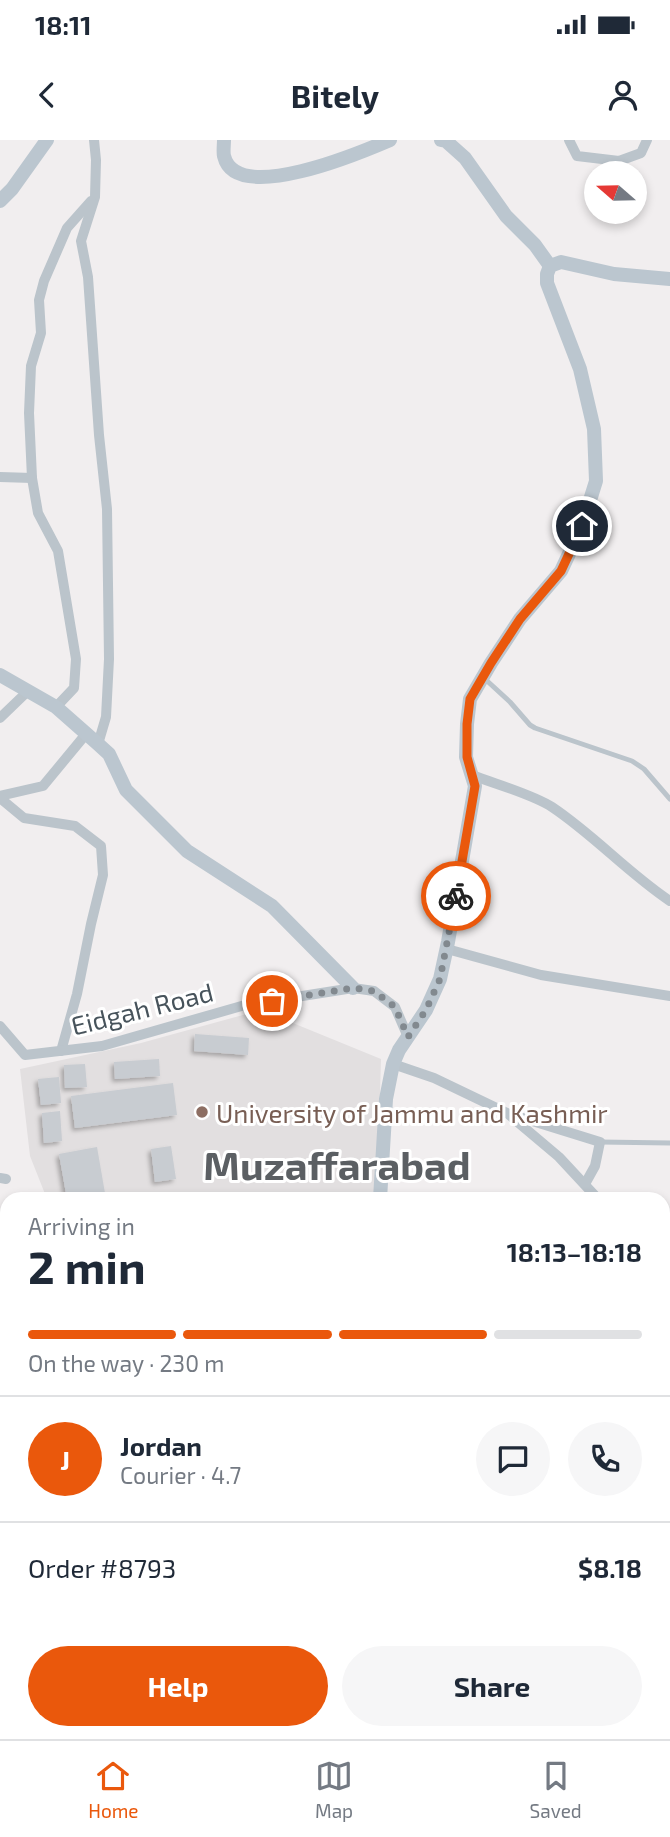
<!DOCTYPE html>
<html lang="en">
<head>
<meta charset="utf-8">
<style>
	:root { --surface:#fff; --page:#f6f6f7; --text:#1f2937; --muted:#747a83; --line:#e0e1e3; --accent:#ea580c }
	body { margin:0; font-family:"Exo 2",sans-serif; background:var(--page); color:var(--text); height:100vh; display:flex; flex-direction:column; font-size:26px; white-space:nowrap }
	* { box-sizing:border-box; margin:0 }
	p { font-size:23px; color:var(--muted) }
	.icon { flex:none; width:38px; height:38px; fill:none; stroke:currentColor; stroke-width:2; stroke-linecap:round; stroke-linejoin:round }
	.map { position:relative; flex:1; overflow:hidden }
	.details { position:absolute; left:0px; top:1052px; width:670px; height:548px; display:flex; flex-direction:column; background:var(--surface); border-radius:21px 21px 0 0; box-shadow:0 4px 10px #0003 }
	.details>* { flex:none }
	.needle { width:46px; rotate:290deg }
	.controls { position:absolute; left:584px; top:21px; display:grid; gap:14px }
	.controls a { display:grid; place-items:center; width:63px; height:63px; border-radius:50%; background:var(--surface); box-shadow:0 4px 10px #0003; font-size:35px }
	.pin { position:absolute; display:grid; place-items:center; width:60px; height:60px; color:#fff; margin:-30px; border:4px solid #fff; border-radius:50%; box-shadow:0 2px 7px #0007 }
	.courier { position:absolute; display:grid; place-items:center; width:70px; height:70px; margin:-35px; border:5px solid #ea580c; border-radius:50%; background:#fff; color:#222; box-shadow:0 2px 9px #0007 }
	.overview em { font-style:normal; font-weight:700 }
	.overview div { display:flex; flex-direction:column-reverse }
	.overview { display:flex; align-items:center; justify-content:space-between; height:119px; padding:0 28px }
	h1 { font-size:46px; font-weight:700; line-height:52px }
	.bar { display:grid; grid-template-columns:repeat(4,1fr); gap:10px 7px; align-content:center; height:84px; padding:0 28px }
	.bar i { height:9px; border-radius:5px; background:var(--line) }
	.bar .active { background:var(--accent) }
	.bar p { grid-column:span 4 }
	.line { display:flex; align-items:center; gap:18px; padding:0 28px; border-top:2px solid var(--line) }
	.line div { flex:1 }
	.round { display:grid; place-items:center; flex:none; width:74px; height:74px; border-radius:37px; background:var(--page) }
	.action { display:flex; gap:14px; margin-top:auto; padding:14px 28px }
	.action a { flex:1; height:80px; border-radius:42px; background:var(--accent); color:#fff; font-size:28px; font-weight:700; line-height:80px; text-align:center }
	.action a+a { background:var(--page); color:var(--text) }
	.status { display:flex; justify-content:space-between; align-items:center; height:49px; padding:0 35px; background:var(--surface); direction:ltr }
	.status svg { height:19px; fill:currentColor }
	header { display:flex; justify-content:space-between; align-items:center; height:91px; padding:0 28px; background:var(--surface); font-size:32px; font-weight:700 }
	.tabs { display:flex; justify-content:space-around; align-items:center; height:98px; border-top:2px solid var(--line); background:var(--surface); font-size:19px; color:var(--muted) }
	.tabs a { display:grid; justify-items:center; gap:4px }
	.tabs .active { color:var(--accent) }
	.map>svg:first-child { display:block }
	.education { fill:#e2dfe0 }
	.building { fill:#c8ccd1; filter:url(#shadow) }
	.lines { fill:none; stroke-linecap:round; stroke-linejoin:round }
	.lane { stroke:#bbc4cb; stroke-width:5 }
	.street { stroke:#bbc4cb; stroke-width:10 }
	.secondary { stroke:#bbc6cf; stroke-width:14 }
	.done { stroke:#82898f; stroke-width:7; stroke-dasharray:0 12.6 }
	.route { stroke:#ea580c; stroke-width:9 }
	.education-dot { fill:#8d6e63; stroke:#fff; stroke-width:2.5 }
	.labels { text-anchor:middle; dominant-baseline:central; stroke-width:6; stroke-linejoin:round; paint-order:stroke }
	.street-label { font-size:26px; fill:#47535b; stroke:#fff }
	.education-label { font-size:26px; fill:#785e54; stroke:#fff; text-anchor:start }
	.town-label { font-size:40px; font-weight:bold; fill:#5b5f63; stroke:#fff }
</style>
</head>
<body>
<div class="status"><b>18:11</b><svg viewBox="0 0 49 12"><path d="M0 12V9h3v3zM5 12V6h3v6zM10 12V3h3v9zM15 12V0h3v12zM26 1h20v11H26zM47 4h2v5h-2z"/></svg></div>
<header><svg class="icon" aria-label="back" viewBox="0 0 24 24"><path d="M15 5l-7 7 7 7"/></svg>Bitely<svg class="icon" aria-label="person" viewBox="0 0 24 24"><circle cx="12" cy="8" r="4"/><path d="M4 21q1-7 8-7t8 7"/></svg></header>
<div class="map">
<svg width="670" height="1599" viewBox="0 0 670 1599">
	<defs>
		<filter id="shadow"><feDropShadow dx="-3" dy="3" stdDeviation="2" flood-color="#0004"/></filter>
	</defs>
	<rect width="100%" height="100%" fill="#f1eeef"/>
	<path class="education" d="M261,870l120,49 -4,140h-330l-17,-43 -10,-87 121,-26z"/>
	<g class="building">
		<path d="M195,894l54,4 -1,17 -54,-4z"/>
		<path d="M159,919l1,17 -45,3 -1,-17z"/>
		<path d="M85,924l2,23 -22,1 -1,-23z"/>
		<path d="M59,937l2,26 -20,2 -3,-26z"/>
		<path d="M173,943l4,32 -102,13 -4,-32z"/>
		<path d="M60,971l2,30 -18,2 -2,-30z"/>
		<path d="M171,1006l5,33 -21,3 -4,-33z"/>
		<path d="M97,1007l9,52h-39l-8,-45z"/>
		<path d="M0,1291l7,2v29l-7,-2z"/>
		<path d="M0,1390l7,2v29l-7,-1z"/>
	</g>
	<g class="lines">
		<g class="lane">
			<path d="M485,539l25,23 20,23 5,3 97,33 12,8 26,30"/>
			<path d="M600,1002l70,1"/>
			<path d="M663,1093l7,-4"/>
			<path d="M663,1143l7,12"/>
			<path d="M663,1219l7,-3"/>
			<path d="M663,1310l7,-1"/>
			<path d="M663,1417l7,11"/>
			<path d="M663,1516l7,-6"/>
		</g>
		<g class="street">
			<path d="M94,0l2,20 -1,37 -14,44 7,36 11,158 8,74 2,150 -3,58 -8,27"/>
			<path d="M569,0l8,16 42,5 22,-8 6,-13"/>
			<path d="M0,337l32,1"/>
			<path d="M56,567l18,-19 2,-29 -18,-108 -20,-38 -6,-35 -3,-65 2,-47 10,-33 -2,-33 5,-19 23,-53 24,-27"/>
			<path d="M0,578l28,-27"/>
			<path d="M472,635c23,9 60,19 80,32 42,28 76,66 118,94"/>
			<path d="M0,656l43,-10 43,-52"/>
			<path d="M0,658l24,20 51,8 26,20 2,29 -12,49 -14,70 -16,57"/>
			<path d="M447,809l94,26 129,21"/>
			<path d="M0,886l25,29 77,-9 143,-41 108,-17 21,3 21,16 13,30"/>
			<path d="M393,924l41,14 73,35 52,44 39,42"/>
			<path d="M513,975l87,27 -5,24 -10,18"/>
			<path d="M0,1038l6,1"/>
			<path d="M0,1153l7,2"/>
			<path d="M0,1202l7,2"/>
			<path d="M0,1530l7,-11"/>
			<path d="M505,1592l3,7"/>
		</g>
		<g class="secondary">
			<path d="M224,0c0,5 -1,12 0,16 12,50 138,-4 166,-16"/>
			<path d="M441,0l5,1 19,17 41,58 29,29 15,21"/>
			<path d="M0,61l12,-12 35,-49"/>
			<path d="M0,535l56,32 42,37 11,10 17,36 61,61 85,55 81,82"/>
			<path d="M380,1059l6,-100 7,-35 6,-14 27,-40 14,-31 8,-37 27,-156 -9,-29 1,-33 3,-25 21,-36 29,-44 41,-48 21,-45 14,-45 -2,-52 -14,-60 -33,-86v-9l3,-8 11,-4 53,12 56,5"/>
			<path d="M378,1599v-7"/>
		</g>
	</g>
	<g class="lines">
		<path class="done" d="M272,861l81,-13 21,3 21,16 13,30 18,-27 14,-31 16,-83"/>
		<path class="route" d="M456,756l19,-110 -8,-29v-33l3,-25 21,-36 29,-44 41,-48 21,-45"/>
	</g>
	<circle class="education-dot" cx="202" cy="972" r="7"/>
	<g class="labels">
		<g class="street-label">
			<text transform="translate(142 868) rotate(-14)">Eidgah Road</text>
		</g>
		<g class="education-label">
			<text x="216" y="972">University of Jammu and Kashmir</text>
		</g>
		<g class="town-label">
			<text x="337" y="1024">Muzaffarabad</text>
		</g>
	</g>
</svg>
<div class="controls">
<a><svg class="needle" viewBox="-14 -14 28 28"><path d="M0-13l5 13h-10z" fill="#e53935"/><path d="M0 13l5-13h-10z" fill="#747a83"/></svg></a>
</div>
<div class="pin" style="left:272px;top:861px;background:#ea580c"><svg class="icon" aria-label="bag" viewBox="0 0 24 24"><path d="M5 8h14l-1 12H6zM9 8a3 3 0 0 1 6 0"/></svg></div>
<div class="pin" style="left:582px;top:386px;background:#1f2937"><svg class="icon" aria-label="home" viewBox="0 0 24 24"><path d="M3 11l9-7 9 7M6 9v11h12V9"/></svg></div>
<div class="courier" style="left:456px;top:756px"><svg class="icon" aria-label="bike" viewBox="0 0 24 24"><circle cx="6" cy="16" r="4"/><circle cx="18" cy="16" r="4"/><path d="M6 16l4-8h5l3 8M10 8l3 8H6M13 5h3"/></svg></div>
<section class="details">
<div class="overview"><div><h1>2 min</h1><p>Arriving in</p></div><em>18:13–18:18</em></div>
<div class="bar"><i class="active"></i><i class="active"></i><i class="active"></i><i></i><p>On the way · 230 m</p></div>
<div class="line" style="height:126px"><b class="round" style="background:var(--accent);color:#fff">J</b><div><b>Jordan</b><p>Courier · 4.7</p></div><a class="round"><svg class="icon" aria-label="chat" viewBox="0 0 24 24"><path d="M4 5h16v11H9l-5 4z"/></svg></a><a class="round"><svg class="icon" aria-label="phone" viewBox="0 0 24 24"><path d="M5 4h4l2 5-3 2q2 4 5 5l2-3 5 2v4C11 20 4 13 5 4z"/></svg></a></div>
<div class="line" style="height:91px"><div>Order #8793</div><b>$8.18</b></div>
<div class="action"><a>Help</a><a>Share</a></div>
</section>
</div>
<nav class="tabs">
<a class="active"><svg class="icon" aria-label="home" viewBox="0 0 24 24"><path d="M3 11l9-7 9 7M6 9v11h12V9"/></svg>Home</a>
<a><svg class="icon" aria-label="map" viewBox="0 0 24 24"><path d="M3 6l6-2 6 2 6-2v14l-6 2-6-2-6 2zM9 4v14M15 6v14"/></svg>Map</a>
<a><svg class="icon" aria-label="saved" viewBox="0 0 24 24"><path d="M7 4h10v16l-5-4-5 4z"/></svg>Saved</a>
</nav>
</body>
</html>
